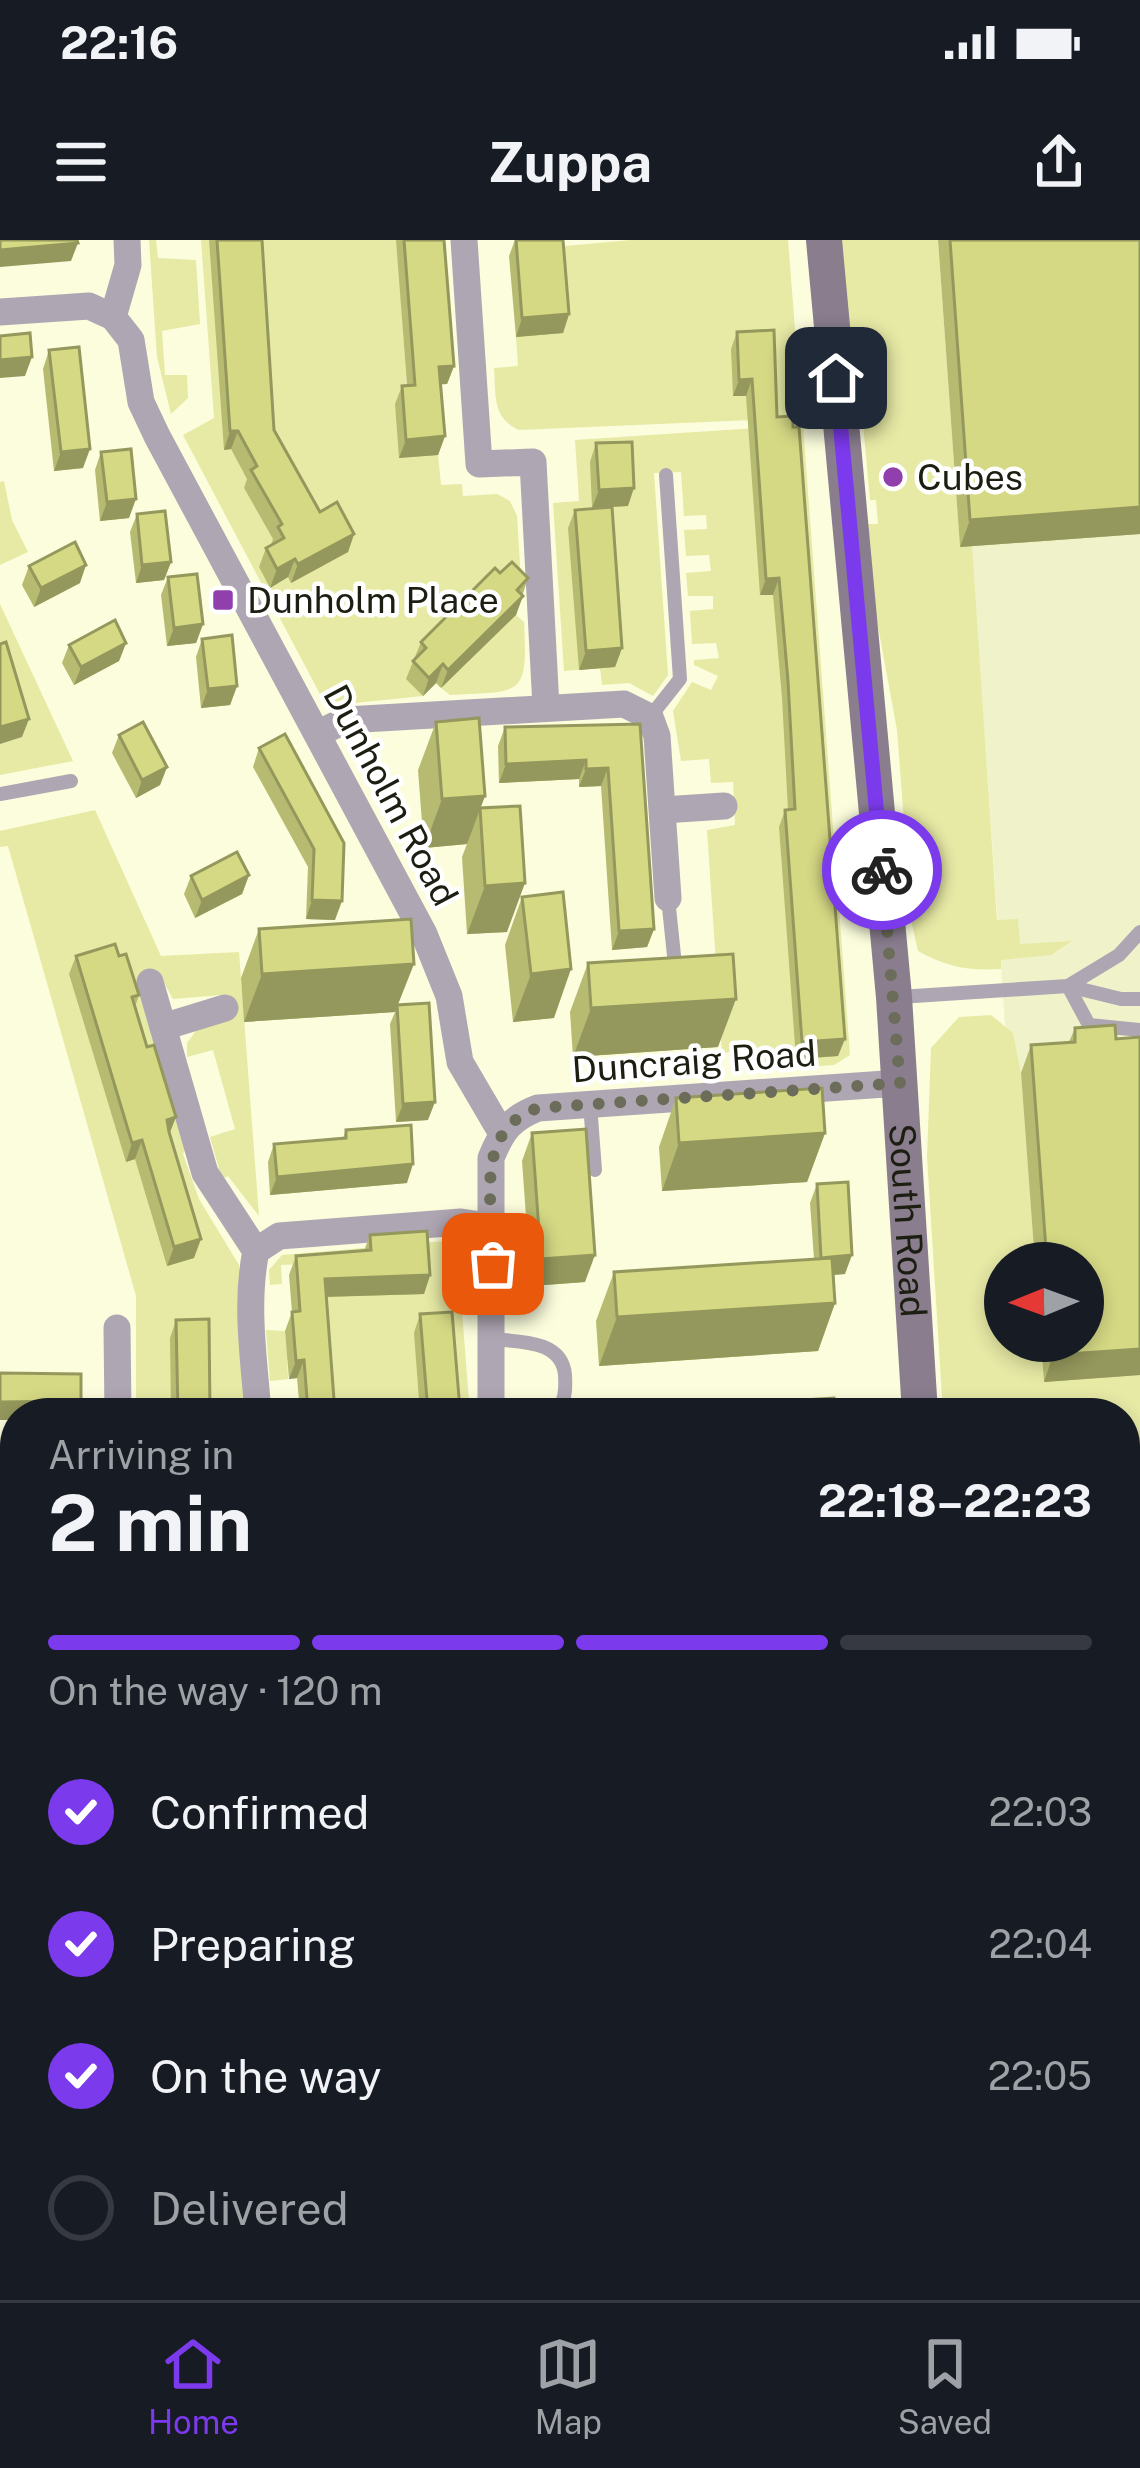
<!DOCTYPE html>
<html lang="en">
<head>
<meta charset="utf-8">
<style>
	:root { --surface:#171b24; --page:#242831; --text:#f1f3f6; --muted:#9ea1a6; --line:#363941; --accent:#7c3aed }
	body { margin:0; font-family:"Public Sans",sans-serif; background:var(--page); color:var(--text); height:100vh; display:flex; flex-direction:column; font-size:45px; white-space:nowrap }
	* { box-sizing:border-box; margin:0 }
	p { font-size:39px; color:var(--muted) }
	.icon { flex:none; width:66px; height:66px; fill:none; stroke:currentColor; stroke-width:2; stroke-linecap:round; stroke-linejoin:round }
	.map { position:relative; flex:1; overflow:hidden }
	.side { position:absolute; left:0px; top:1158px; width:1140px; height:903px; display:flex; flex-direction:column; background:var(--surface); border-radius:48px 48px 0 0; box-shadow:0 6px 18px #0003 }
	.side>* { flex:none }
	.needle { width:78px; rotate:269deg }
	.controls { position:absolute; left:984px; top:1002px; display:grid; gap:24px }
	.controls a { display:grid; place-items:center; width:120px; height:120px; border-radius:50%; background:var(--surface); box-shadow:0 6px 18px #0003; font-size:60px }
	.pin { position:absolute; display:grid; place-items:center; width:102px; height:102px; color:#fff; margin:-51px; border-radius:24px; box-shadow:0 6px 18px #0006 }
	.courier { position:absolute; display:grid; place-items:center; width:120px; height:120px; margin:-60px; border:9px solid #7c3aed; border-radius:50%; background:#fff; color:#222; box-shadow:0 3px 15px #0007 }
	.head em { font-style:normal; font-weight:700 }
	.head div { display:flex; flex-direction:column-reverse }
	.head { display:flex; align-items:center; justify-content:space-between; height:204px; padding:0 48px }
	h1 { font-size:78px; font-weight:700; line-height:90px }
	.bar { display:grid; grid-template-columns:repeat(4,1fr); gap:18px 12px; align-content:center; height:144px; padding:0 48px }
	.bar i { height:15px; border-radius:9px; background:var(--line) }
	.bar .active { background:var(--accent) }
	.bar p { grid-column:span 4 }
	ol { padding:0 48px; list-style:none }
	li { display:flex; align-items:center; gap:36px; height:132px }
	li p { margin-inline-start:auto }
	li .icon { padding:12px; border-radius:50%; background:var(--accent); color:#fff; stroke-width:4 }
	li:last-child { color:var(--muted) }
	li i { width:66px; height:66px; border:6px solid var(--line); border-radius:50% }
	.status { display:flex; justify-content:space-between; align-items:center; height:84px; padding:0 60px; background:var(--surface); direction:ltr }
	.status svg { height:33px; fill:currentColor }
	header { display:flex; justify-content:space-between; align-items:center; height:156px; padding:0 48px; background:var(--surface); font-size:54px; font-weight:700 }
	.tabs { display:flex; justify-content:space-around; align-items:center; height:168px; border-top:3px solid var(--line); background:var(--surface); font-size:33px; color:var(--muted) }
	.tabs a { display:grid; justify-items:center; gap:6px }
	.tabs .active { color:var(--accent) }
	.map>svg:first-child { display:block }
	.built { fill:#f0f3ca }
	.green { fill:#e7eaa5 }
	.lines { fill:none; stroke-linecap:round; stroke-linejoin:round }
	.lane { stroke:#aea6b2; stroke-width:14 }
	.street { stroke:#aea6b2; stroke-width:27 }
	.secondary { stroke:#897d8e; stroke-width:36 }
	.wall { fill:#b7bb72 }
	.shaded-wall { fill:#95985c }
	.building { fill:#d5d984; stroke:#95985c; stroke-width:3 }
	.done { stroke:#6b6c59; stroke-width:12; stroke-dasharray:0 21.6 }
	.route { stroke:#7c3aed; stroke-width:15 }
	.poi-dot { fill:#923fae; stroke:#fff; stroke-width:4.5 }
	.labels { text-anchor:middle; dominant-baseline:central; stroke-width:9; stroke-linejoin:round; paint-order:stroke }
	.poi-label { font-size:36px; fill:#1d1e12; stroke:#fff; text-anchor:start }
	.street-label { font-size:36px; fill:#1d1e12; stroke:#fff }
</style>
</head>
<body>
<div class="status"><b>22:16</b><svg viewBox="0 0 49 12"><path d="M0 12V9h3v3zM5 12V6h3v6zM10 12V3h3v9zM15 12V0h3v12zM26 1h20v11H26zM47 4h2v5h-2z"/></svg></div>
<header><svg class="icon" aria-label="menu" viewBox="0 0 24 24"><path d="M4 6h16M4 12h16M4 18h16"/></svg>Zuppa<svg class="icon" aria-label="share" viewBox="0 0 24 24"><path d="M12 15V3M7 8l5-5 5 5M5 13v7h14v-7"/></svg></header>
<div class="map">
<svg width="1140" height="2060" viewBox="0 0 1140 2060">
	<rect width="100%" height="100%" fill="#fbfddc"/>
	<path class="built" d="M1140,0v1151l-108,7 -4,-57h55v-78h-61l-51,-717z"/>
	<g class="green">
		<path d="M149,0h7l2,18 38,2 4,64 -38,7 3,44h22l1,23 -17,16 -14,-57z"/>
		<path d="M201,0h196l11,163 -8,55 38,-3 3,30 21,-1 1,12 34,-2 13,7 7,15 5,81 -99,99 -88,9 -14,-9 -138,-261 31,-17z"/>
		<path d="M631,0h157l14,178 -283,12c-27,-12 -23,-35 -25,-62l24,-2 -2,-29 39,-90z"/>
		<path d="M841,0h97l22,306h12l25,374 21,-1 2,25 52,-3 -21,14 -50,5v9c-33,2 -54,-2 -83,-18l-6,-27 -15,-194 -33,-180 -2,-26h16l-2,-24h-6l-7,-77 -10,-15z"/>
		<path d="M803,185l47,630 -16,10 -88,6 -4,-20 -20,2 -15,-223 28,-5 -2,-43 -22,1 -2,-24 -28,2 -8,-50 19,-29 19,8 7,-14 -24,-11v-5l25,-2 -3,-15 -24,1 -2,-33 23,-2v-13h-25l-2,-23 25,-2 -2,-16 -23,1 -2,-26 23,-1 -1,-14 -22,1 -3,-44 -27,1 14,202 -15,21 -24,-13 -27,2 -2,-17 -36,3 -11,-168 26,-2 -4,-61z"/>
		<path d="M4,241l8,39 16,32 -28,13v-83z"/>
		<path d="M0,364l73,157 -73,14z"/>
		<path d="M516,375l8,7c4,76 -2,69 -74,73l-9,-7z"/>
		<path d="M95,570l66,146 78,-4 20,264 -31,-40 -6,3 -12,-42 25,-8 -22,-79 -26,7v-14l35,-48 -49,4 -11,-20 25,168 -4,7 16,45 40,66 8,148h-111v-117l-128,-450 -8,1v-16z"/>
		<path d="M991,775l22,18 8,40 14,190h-30v78h36l3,41 96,-7v925h-147l-2,-14h134v-873h-182l-16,-256 4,-109 28,-31z"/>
		<path d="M445,1001l12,8 13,164h-142l-17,-55 -24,2 1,19 -18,2 -4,-51 19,1 2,18 15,-85 -21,1 1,19 -12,1 -1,-15 13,-15z"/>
		<path d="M15,1248v87h-15v-62z"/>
		<path d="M0,2041l15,2v3l86,6 -10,8h-91z"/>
	</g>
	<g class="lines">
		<g class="lane">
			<path d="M650,477l30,-38 -14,-204"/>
			<path d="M0,554l71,-13"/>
			<path d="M668,658l7,67"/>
			<path d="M1068,746l21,39 51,5"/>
			<path d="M1068,746l53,13h19"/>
			<path d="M899,757l169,-11 51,-31 21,-23"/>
			<path d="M590,864l5,66"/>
			<path d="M491,1099c27,3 71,0 74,36 1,16 0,26 -9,38"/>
			<path d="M1125,1832l15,-2"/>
			<path d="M1125,2021l5,39"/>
			<path d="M289,2046l1,11"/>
		</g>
		<g class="street">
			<path d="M464,0l15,224 54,-2 13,245"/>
			<path d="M0,72l89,-6 24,11 18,23 10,62 16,34 267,498 25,62 11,66 41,70"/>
			<path d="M113,77l15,-52 -1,-25"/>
			<path d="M319,493l27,-13 278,-16 26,13 7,19 11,162"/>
			<path d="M663,570l61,-4"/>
			<path d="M150,742l55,191 51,78"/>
			<path d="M163,787l62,-19"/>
			<path d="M117,1088l1,85"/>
			<path d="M258,1173c-4,-54 -13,-109 -2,-162l23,-15 182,-14 33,5"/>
			<path d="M491,1173v-255c11,-27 20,-40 47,-50l362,-25"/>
			<path d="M0,1215h15"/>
			<path d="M478,2046l3,14"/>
			<path d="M121,2060l1,-14"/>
		</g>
		<g class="secondary">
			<path id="s1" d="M824,0l70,757 26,416"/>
			<path d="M991,2046l2,14"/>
		</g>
	</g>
	<g class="wall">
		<path d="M209,0h53l12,190 46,82 34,22 -6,18 -57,31 -3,-6 -18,11 -11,-21 7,-19 5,-3 2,-6 -29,-51 3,-9 -16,-30 -7,1z"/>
		<path d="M396,0h48l10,126 -7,18h-6l4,52 -7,19 -39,3 -4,-54 7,-18 5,-1z"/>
		<path d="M515,0l54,74 -6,19 -47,4 -7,-81z"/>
		<path d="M938,0h202v294l-180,13z"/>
		<path d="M737,92l40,85 61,639 -42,3 -17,-232 6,-17h3l-6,-112 -9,-103h-13l-14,-199h-13l-2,-47z"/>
		<path d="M49,110l34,118 -29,3 -11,-102z"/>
		<path d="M596,203l32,63 -16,1 10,141 -7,19 -36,3 -11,-142 7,-18 17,-2 -2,-46z"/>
		<path d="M101,212l28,66 -29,3 -5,-51z"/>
		<path d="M137,274l34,48 -7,18 -28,3 -6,-51z"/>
		<path d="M29,326l51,17 -46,24 -12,-22z"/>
		<path d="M500,333l28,5 -12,37 -75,73 -5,-5 -13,13 -17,-17 15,-37z"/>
		<path d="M168,337l35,47 -7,19 -29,3 -6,-51z"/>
		<path d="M202,399l35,47 -7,19 -29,3 -5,-51z"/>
		<path d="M126,403l-7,18 -45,24 -12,-22 7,-18z"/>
		<path d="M436,482l49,74 -5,12 27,124 -40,2 -5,-77 5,-13 -43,4 -6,-78z"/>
		<path d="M640,484l14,205 -7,18 -35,3 -11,-164 -22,1v-8l-80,4 -1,-37 7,-19z"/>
		<path d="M285,494l50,186 -29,-1 2,-52 -55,-100 6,-19z"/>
		<path d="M119,495l48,32 -7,18 -24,13 -24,-45z"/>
		<path d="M249,635l-7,19 -47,24 -11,-24 7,-18z"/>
		<path d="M522,657l32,121 -41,4 -8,-77z"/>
		<path d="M259,689l140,76 29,115 -32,2 -6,-98 5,-12 -151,10 -3,-44z"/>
		<path d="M76,716h43l20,39 -4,12 35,128 24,123 -27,8 -32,-107 -9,3 -57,-188z"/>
		<path d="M588,723l130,84 -145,10 -3,-45z"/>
		<path d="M1075,788l41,11 24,-2v338l-96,7 -3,-41h42v-78h-48l-14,-190 10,-28 38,-3z"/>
		<path d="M676,858l149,35 -18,49 -145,9 -3,-44z"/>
		<path d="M346,890l61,53 -137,12 -2,-33 6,-18 69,-6z"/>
		<path d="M532,893l53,149 -54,4 -9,-125z"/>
		<path d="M817,944l28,90 -12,1 2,28 -17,48 -219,15 -3,-45 18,-49 200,-13 -4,-56z"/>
		<path d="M370,995l60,40 -6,19 -97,3 8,116 -35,-2 -3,-33 -8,1 -4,-48 7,-19 -3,-37 7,-19 68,-5z"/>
		<path d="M420,1074l40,96 -2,3h-38l-6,-80z"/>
		<path d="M176,1080l34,93h-39l-1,-75z"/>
		<path d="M1125,1546l15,247 -15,2z"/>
		<path d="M404,2046h41l3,14h-42z"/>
		<path d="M515,2046h42l3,14h-42z"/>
	</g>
	<g class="shaded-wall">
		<path d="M78,3l-7,18 -71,6v-17z"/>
		<path d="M569,74l-6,19 -47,4 6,-19z"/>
		<path d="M32,117l-7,19 -25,2v-18z"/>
		<path d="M454,126l-7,18 -14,1 6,-18z"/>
		<path d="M752,139l-6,17h-13l6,-16z"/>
		<path d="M230,191h8l-7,18 -7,1z"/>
		<path d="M445,196l-7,19 -39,3 7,-18z"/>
		<path d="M90,209l-7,19 -29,3 7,-19z"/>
		<path d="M634,248l-6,18 -36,2 7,-18z"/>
		<path d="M136,259l-7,19 -29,3 7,-19z"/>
		<path d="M1140,267v27l-180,13 10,-27z"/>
		<path d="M354,294l-6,18 -57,31 7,-19z"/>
		<path d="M295,319l-7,18 -18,11 7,-19z"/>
		<path d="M171,322l-7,18 -28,3 6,-18z"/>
		<path d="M86,325l-6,18 -46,24 7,-19z"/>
		<path d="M779,338l-6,17h-13l6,-16z"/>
		<path d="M523,356l-7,19 -75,73 7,-18z"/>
		<path d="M203,384l-7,19 -29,3 7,-18z"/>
		<path d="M126,403l-7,18 -45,24 7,-18z"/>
		<path d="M622,408l-7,19 -36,3 7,-19z"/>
		<path d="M443,424l-7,19 -13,13 6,-18z"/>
		<path d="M237,446l-7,19 -29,3 7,-19z"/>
		<path d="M29,479l-7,18 -22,7v-17z"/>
		<path d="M586,520l-7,19 -80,4 7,-19z"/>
		<path d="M167,527l-7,18 -24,13 6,-18z"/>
		<path d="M608,528l-7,18 -22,1 7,-18z"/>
		<path d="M485,556l-18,48 -43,4 18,-49z"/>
		<path d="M249,635l-7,19 -47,24 7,-18z"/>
		<path d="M525,643l-18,49 -40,2 18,-48z"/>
		<path d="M312,660l30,1 -7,19 -29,-1z"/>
		<path d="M654,689l-7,18 -35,3 7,-19z"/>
		<path d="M414,724l-19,48 -151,10 18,-48z"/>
		<path d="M571,729l-17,49 -41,4 18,-48z"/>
		<path d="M736,759l-18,48 -145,10 18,-49z"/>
		<path d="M845,799l-7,17 -42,3 6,-17z"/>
		<path d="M435,862l-7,18 -32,2 7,-18z"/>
		<path d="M176,877l-7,18 -2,-15z"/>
		<path d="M825,893l-18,49 -145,9 17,-48z"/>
		<path d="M142,900l-7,19 -9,3 6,-19z"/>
		<path d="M413,924l-6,19 -137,12 7,-18z"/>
		<path d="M201,999l-7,19 -27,8 7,-19z"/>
		<path d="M595,1015l-10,27 -54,4 10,-27z"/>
		<path d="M852,1015l-7,19 -30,2 6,-18z"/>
		<path d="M430,1035l-6,19 -105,3 6,-18z"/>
		<path d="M835,1063l-17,48 -219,15 18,-49z"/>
		<path d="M1140,1109v26l-96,7 9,-27z"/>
		<path d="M304,1120l-7,18 -8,1 7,-18z"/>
		<path d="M81,1161l-4,12h-62v7h-15v-18z"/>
		<path d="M0,1389l15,1v50l-15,-1z"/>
		<path d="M0,1590l15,2v50l-15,-2z"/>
		<path d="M0,1745l15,1v50l-15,-2z"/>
		<path d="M1140,1759v34l-15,2v-17l7,-18z"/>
		<path d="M0,2004l15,1v19l-15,-1z"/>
		<path d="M809,2046h34l-1,4 -35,2z"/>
		<path d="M624,2048l-3,9 -27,3 3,-9z"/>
		<path d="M335,2049l-4,10 -21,1 3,-9z"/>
	</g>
	<g class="building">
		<path d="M0,0h77l1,3 -78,7z"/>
		<path d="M217,0h45l12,190 46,82 17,-10 17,32 -56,30 -3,-5 -18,10 -11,-21 18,-10 -6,-11 4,-3 -31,-54 6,-4 -19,-35h-8z"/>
		<path d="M404,0h40l10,126 -15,1 6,69 -39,4 -4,-54 13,-1z"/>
		<path d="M516,0h47l6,74 -47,4z"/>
		<path d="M950,0h190v267l-170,13z"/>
		<path d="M774,90l3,87 16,-1v11h6l46,612 -43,3 -17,-232 10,-1 -7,-128 -9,-103 -13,1 -14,-200 -13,1 -2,-48z"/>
		<path d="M30,93l2,24 -32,3v-24z"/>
		<path d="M79,107l11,102 -29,3 -12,-102z"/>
		<path d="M632,202l2,46 -35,2 -3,-47z"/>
		<path d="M131,209l5,50 -29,3 -6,-50z"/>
		<path d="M612,267l10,141 -36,3 -11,-141z"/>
		<path d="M165,271l6,51 -29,3 -5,-51z"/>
		<path d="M75,302l11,23 -45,23 -12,-22z"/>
		<path d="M512,322l16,16 -11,12 6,6 -75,74 -5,-6 -14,14 -16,-17 13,-13 -5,-6 74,-74 5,5z"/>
		<path d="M197,334l6,50 -29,4 -6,-51z"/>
		<path d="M115,380l11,23 -45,24 -12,-22z"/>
		<path d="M232,395l5,51 -29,3 -6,-50z"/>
		<path d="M6,402l23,77 -29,8v-83z"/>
		<path d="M479,478l6,78 -43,3 -6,-77z"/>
		<path d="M143,482l24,45 -25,13 -23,-45z"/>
		<path d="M640,484l14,205 -35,2 -11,-163 -22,1v-9l-80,4 -1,-37z"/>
		<path d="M285,494l59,109 -2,58 -30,-1 2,-51 -55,-101z"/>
		<path d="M520,566l5,77 -40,3 -5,-78z"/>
		<path d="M237,612l12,23 -47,25 -11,-24z"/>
		<path d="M563,652l8,77 -40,5 -9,-77z"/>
		<path d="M411,679l3,45 -152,10 -3,-45z"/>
		<path d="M115,704l4,12 7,-2 13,41 -7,2 15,50 7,-2 22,72 -9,3 2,12 32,107 -27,8 -32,-107 -10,3 -56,-187z"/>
		<path d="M733,714l3,45 -145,9 -3,-45z"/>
		<path d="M429,763l6,99 -32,2 -6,-99z"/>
		<path d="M1115,785l1,14 24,-2v312l-87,6 -1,-14h31v-78h-36l-16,-218 44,-3v-14z"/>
		<path d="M822,848l3,45 -146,10 -3,-45z"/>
		<path d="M411,885l2,39 -136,13 -3,-33 72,-6v-8z"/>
		<path d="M586,889l9,126 -54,4 -9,-126z"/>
		<path d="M848,942l4,73 -31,3 -4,-74z"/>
		<path d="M427,991l3,44 -105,4 10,134h-37v-2h10l-4,-51 -8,1 -4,-49 8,-1 -4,-55 75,-6 -1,-15z"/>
		<path d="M832,1018l3,45 -218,14 -3,-45z"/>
		<path d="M452,1072l8,98 -32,2 -8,-98z"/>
		<path d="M209,1079l1,94h-32l-2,-93z"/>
		<path d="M0,1133l81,1v27l-81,1z"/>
		<path d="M834,1158l1,15 -219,-1z"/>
		<path d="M0,1352l15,1v37l-15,-1z"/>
		<path d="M1140,1545v214l-8,1 -7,-94v-120z"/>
		<path d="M0,1554l15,1v37l-15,-2z"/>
		<path d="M0,1703l15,2v41l-15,-1z"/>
		<path d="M0,1973h15v32l-15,-1z"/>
		<path d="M313,2046h21l1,3 -22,2z"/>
		<path d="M414,2046h31l3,14h-31z"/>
		<path d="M525,2046h32l3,14h-26l-1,-3 -5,1z"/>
		<path d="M596,2046h28v2l-27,3z"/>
	</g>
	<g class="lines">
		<path class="done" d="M493,1024c1,-57 -22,-133 45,-156l362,-25 -18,-213"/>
		<path class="route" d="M836,138l46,492"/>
	</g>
	<g class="poi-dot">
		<circle cx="893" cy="237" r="12"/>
		<rect x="211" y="348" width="24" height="24" rx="6"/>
	</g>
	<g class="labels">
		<g class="poi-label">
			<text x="917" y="237">Cubes</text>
			<text x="247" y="360">Dunholm Place</text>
		</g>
		<g class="street-label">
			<text transform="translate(391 555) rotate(62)">Dunholm Road</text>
			<text transform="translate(694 821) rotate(-4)">Duncraig Road</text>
			<text stroke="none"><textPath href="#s1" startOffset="984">South Road</textPath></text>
		</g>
	</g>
</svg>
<div class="controls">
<a><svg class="needle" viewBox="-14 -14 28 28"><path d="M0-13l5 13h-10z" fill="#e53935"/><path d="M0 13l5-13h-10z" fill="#9ea1a6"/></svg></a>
</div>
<div class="pin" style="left:493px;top:1024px;background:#ea580c"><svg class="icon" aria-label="bag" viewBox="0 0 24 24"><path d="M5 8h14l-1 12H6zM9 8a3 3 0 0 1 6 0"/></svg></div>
<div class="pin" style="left:836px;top:138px;background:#1f2937"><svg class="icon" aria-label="home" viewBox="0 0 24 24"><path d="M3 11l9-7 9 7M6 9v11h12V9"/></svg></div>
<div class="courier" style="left:882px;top:630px"><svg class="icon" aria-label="bike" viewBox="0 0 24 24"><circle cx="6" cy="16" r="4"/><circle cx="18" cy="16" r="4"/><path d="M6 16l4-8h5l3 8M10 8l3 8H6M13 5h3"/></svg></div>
<section class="side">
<div class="head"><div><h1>2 min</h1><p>Arriving in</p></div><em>22:18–22:23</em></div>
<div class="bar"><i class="active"></i><i class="active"></i><i class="active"></i><i></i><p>On the way · 120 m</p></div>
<ol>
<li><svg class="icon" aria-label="check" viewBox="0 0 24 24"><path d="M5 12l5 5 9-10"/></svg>Confirmed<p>22:03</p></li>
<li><svg class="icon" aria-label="check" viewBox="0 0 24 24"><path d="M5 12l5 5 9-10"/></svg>Preparing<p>22:04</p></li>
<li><svg class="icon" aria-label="check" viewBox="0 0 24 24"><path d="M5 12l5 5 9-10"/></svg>On the way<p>22:05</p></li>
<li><i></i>Delivered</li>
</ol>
</section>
</div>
<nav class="tabs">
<a class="active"><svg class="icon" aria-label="home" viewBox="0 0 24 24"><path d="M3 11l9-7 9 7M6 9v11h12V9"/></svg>Home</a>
<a><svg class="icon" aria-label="map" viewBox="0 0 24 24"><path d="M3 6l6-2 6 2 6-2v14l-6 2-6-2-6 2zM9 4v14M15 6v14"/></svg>Map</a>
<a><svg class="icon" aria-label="saved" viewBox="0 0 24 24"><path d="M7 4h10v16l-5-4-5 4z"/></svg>Saved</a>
</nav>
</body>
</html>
